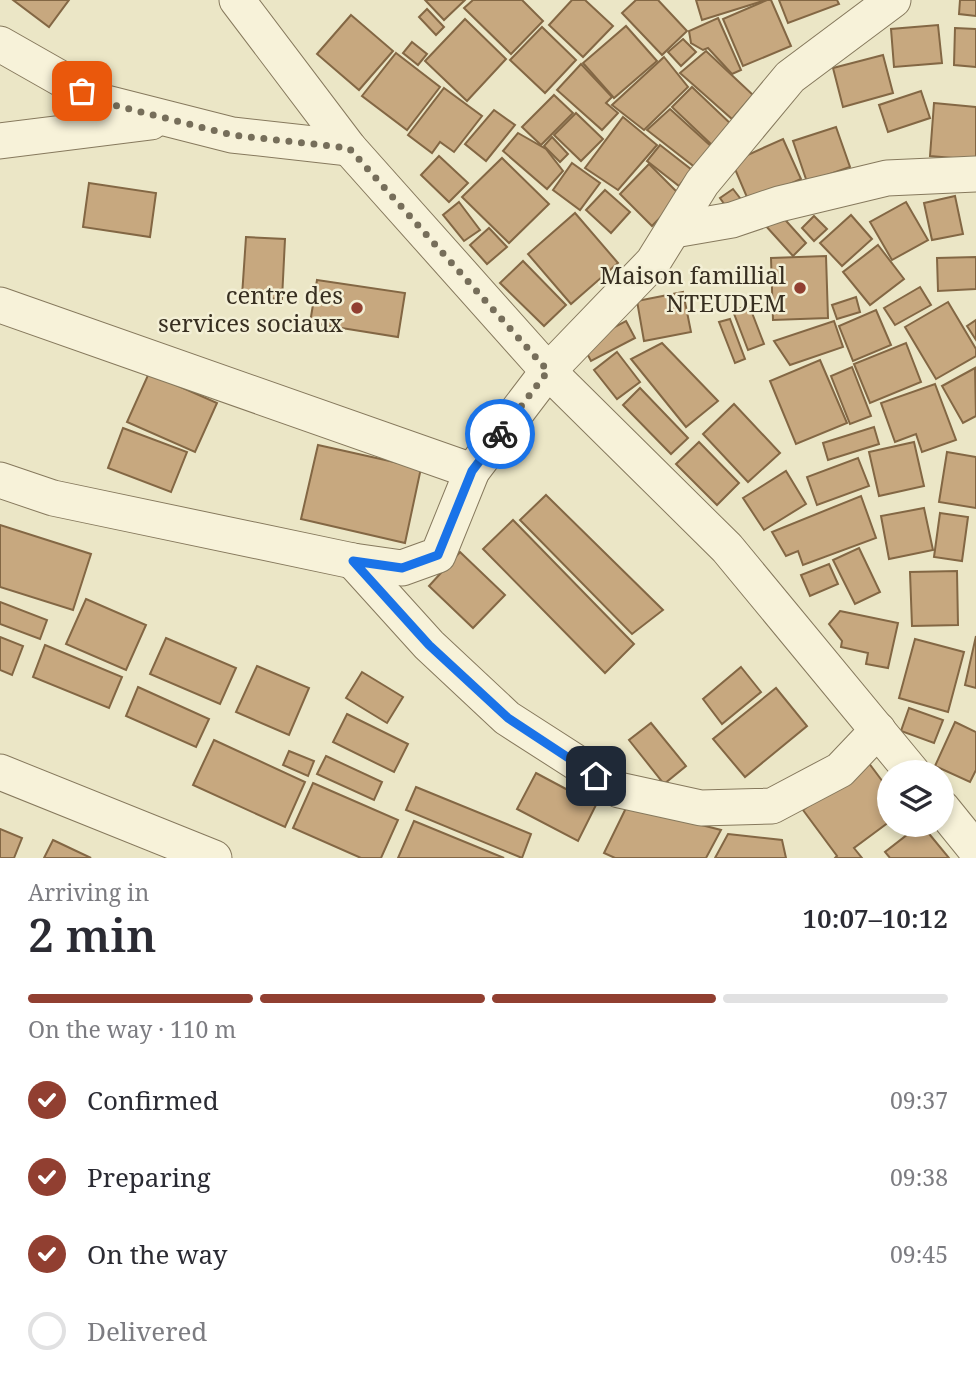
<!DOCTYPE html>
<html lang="en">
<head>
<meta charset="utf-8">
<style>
	:root { --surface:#fff; --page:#f2f2f3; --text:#2b2b33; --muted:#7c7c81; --line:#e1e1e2; --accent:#913f31 }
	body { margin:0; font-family:"Noto Serif",serif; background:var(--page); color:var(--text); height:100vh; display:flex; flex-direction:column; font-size:26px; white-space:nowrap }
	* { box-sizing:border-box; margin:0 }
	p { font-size:23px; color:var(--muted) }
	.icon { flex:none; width:38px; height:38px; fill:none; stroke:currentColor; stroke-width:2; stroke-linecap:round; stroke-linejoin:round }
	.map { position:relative; height:858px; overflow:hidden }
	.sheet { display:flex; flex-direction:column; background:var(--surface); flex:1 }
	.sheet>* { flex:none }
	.controls { position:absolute; left:877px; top:760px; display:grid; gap:14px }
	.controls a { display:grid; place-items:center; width:77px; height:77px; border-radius:50%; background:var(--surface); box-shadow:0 4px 10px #0003; font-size:35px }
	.pin { position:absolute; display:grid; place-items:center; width:60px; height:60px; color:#fff; margin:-30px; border-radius:14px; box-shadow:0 4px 10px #0006 }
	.courier { position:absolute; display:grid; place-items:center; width:70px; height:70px; margin:-35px; border:5px solid #1a73e8; border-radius:50%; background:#fff; color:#222; box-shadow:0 2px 9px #0007 }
	.head em { font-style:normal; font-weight:600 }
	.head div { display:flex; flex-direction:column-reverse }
	.head { display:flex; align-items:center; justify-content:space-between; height:119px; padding:0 28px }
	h1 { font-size:46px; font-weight:600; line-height:52px }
	.bar { display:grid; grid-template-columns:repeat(4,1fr); gap:10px 7px; align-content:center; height:84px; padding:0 28px }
	.bar i { height:9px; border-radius:5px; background:var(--line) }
	.bar .on { background:var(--accent) }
	.bar p { grid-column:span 4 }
	ol { padding:0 28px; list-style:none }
	li { display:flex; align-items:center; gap:21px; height:77px }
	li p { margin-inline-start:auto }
	li .icon { padding:7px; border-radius:50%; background:var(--accent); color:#fff; stroke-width:4 }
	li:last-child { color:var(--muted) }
	li i { width:38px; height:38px; border:4px solid var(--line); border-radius:50% }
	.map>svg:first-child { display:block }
	.building { fill:#c7a87f; stroke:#836744; stroke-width:2 }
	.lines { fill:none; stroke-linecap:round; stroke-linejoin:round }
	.street-casing { stroke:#86795d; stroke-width:37 }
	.street { stroke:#f7f2d9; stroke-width:35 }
	.done { stroke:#766e5a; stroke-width:7; stroke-dasharray:0 12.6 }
	.route { stroke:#1a73e8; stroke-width:9 }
	.poi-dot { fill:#913f31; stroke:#f3efd5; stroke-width:2.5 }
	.labels { text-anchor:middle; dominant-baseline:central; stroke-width:5; stroke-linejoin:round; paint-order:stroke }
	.poi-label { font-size:24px; fill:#372e20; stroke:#f3efd5; text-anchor:end }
</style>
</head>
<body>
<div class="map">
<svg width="976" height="858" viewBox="0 0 976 858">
	<rect width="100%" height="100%" fill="#ebe6c6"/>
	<g class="building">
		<path d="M13,0h56l-20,27z"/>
		<path d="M425,0h40l-21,20z"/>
		<path d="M473,0h49l21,21 -32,33 -47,-46z"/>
		<path d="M572,0h13l28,26 -30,31 -34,-32z"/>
		<path d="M636,0h22l29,31 -25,24 -40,-42z"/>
		<path d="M696,0h70l-64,20z"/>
		<path d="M767,0h4l20,46 -48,20 -20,-47z"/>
		<path d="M779,0h58l2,4 -51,19z"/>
		<path d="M960,0h16v16l-17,-2z"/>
		<path d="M427,9l17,18 -8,8 -17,-18z"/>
		<path d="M351,15l42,36 -34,39 -42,-36z"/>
		<path d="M718,18l23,52 -9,4 -24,-26 -5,2 -12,-7 -2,-12z"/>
		<path d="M465,19l41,40 -39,42 -42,-40z"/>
		<path d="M938,25l4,38 -48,4 -3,-38z"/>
		<path d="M626,26l31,35 -43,37 -31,-35z"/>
		<path d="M542,27l34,33 -31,33 -35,-33z"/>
		<path d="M955,28l21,1v38l-22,-2z"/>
		<path d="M683,39l13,13 -15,14 -13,-14z"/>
		<path d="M412,42l15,12 -9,11 -15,-12z"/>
		<path d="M706,51l47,44 -21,24 -52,-46z"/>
		<path d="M396,53l44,34 -33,43 -45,-34z"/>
		<path d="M883,55l10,38 -50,14 -10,-39z"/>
		<path d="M664,57l24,30 -44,43 -32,-25z"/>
		<path d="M581,64l31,33 -6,6 12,10 -16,17 -45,-40z"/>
		<path d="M692,87l41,39 -20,20 -41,-39z"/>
		<path d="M444,88l38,28 -28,36 -14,-10 -8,11 -24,-18z"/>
		<path d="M921,91l9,27 -42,14 -9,-27z"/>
		<path d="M554,95l19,18 -32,32 -19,-18z"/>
		<path d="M934,103l42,4v53l-46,-4z"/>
		<path d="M670,109l43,39 -17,20 -49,-38z"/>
		<path d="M494,110l21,15 -29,36 -21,-17z"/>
		<path d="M576,113l27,26 -22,22 -27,-26z"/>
		<path d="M623,117l34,28 -39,45 -33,-22z"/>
		<path d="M836,127l14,40 -43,15 -14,-41z"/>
		<path d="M518,133l28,16 17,22 -16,18 -44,-38z"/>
		<path d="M552,137l16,17 -8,8 -16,-16z"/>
		<path d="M783,139l18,40 -52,23 -17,-40z"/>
		<path d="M660,145l32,25 -13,16 -32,-25z"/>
		<path d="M439,156l29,27 -19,19 -28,-27z"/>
		<path d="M502,158l47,46 -40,39 -47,-46z"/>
		<path d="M572,163l28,20 -20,27 -27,-20z"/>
		<path d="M649,164l32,32 -29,30 -32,-32z"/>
		<path d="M89,183l67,10 -6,44 -67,-10z"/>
		<path d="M733,189l10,13 -14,9 -9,-13z"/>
		<path d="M605,190l25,22 -19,21 -25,-23z"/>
		<path d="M955,196l8,38 -31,6 -8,-37z"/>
		<path d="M459,202l21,28 -16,11 -21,-26z"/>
		<path d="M906,202l22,38 -36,20 -22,-38z"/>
		<path d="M575,213l43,50 -47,41 -43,-50z"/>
		<path d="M779,213l27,30 -13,13 -28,-31z"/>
		<path d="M851,215l21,24 -30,27 -22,-23z"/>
		<path d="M814,216l13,13 -13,12 -12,-13z"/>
		<path d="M489,228l18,19 -20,17 -17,-19z"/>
		<path d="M246,237l39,2 -3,60 -40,-3z"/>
		<path d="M878,245l26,34 -34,26 -27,-33z"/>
		<path d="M826,256l2,62 -55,2 -2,-62z"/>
		<path d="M976,257v32l-38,2 -1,-33z"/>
		<path d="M523,261l43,44 -22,21 -44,-43z"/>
		<path d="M317,280l88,13 -7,44 -88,-14z"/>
		<path d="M920,287l11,18 -36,20 -11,-17z"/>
		<path d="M683,292l8,40 -47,9 -7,-40z"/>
		<path d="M856,297l4,15 -23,7 -5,-14z"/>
		<path d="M948,302l28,47v7l-40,23 -31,-52z"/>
		<path d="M749,305l15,39 -16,6 -15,-39z"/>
		<path d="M876,310l15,35 -38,16 -14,-35z"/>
		<path d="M730,319l15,40 -10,4 -16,-41z"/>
		<path d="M976,320v20l-9,-14z"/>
		<path d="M626,321l9,17 -44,23 -9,-17z"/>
		<path d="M834,321l9,26 -53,18 -16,-24z"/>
		<path d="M662,343l56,58 -32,26 -55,-68z"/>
		<path d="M906,343l15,39 -51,21 -16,-39z"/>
		<path d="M617,352l23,30 -23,17 -23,-29z"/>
		<path d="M820,360l27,63 -51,21 -26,-63z"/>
		<path d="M852,367l19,49 -21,8 -19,-48z"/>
		<path d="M975,368l1,48 -13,7 -21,-37z"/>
		<path d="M149,373l68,30 -22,49 -68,-30z"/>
		<path d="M935,384l21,56 -34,12 -6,-18 -21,8 -14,-39z"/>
		<path d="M640,388l48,50 -17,16 -48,-49z"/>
		<path d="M734,404l46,49 -32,29 -45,-48z"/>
		<path d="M874,427l5,17 -51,16 -5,-17z"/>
		<path d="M123,428l64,24 -16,40 -63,-24z"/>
		<path d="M699,442l40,41 -22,22 -41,-41z"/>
		<path d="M914,442l10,44 -45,10 -10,-44z"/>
		<path d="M318,445l103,23 -16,75 -104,-24z"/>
		<path d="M947,452l29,5v51l-37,-6z"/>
		<path d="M858,458l11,28 -52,19 -10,-28z"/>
		<path d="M786,471l20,33 -42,26 -21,-32z"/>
		<path d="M546,495l117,115 -31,24 -112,-114z"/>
		<path d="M861,496l15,42 -73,27 -5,-14 -12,5 -14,-24z"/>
		<path d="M924,508l9,42 -44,9 -8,-43z"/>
		<path d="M940,513l28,4 -6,44 -28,-4z"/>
		<path d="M513,520l121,124 -29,29 -122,-124z"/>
		<path d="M0,525l91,29 -18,56 -73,-23z"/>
		<path d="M859,548l21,44 -25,12 -22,-44z"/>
		<path d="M460,552l45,43 -32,33 -44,-42z"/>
		<path d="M829,564l9,20 -28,12 -9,-21z"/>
		<path d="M957,571l1,54 -46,1 -2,-54z"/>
		<path d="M86,599l60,26 -20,45 -60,-26z"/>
		<path d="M0,602l47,18 -7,19 -40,-15z"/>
		<path d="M840,611l58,12 -10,45 -22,-4 2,-11 -27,-6 1,-6 -13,-17z"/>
		<path d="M976,636v52l-11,-3z"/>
		<path d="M0,637l23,9 -11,29 -12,-5z"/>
		<path d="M166,638l70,30 -16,36 -70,-30z"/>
		<path d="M915,639l49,13 -16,60 -49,-14z"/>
		<path d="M45,645l77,32 -13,31 -76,-31z"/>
		<path d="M257,666l52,22 -20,47 -53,-23z"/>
		<path d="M741,667l20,25 -39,32 -19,-25z"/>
		<path d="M362,672l41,25 -16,26 -41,-25z"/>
		<path d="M138,687l71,32 -13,28 -70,-31z"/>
		<path d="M776,688l31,38 -62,51 -32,-38z"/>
		<path d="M909,708l34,12 -9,23 -33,-12z"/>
		<path d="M347,714l61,30 -14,28 -61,-30z"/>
		<path d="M955,722l21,10v38l-6,12 -35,-16z"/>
		<path d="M651,723l35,43 -22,18 -35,-44z"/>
		<path d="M214,740l91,42 -20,45 -92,-42z"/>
		<path d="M289,751l25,10 -6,15 -25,-11z"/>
		<path d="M326,756l56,26 -8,18 -57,-26z"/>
		<path d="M868,762l21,28v32l-35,26 8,10h-27l2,-2 -34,-46z"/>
		<path d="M536,773l60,32 -18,36 -61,-32z"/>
		<path d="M313,783l85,37 -17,38h-20l-68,-30z"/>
		<path d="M416,787l115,47 -9,24 -116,-48z"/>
		<path d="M627,806l94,24 -15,28h-91l-11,-5z"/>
		<path d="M414,821l90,37h-106z"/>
		<path d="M921,824l28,34h-59l-5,-6z"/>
		<path d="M0,829l22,9 -8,20h-14z"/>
		<path d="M728,834l54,6 4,18h-71z"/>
		<path d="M53,840l38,18h-47z"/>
	</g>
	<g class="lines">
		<g class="street-casing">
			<g id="street">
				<path d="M237,0l112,148 199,223 179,177 185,224"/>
				<path d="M0,44l102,58 130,33 117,13"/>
				<path d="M0,141l151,-19"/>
				<path d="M674,230l58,-10 47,-16 108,-26 89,-4"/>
				<path d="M0,305l472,166"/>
				<path d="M0,480l53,18 300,63 49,7 36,-13 34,-84 76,-100 105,-109 49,-79 88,-106 103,-77"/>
				<path d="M353,561l76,84 78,73 112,72 82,18 71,-2 68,-36 38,-40"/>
				<path d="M0,772l214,86"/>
				<path d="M942,808l34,42"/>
			</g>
		</g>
		<use href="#street" class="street"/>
	</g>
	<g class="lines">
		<path class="done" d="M82,91l20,11 130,33 117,13 199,223 -48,63"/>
		<path class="route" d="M500,434l-28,37 -34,84 -36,13 -49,-7 76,84 79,73 88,58"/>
	</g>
	<g class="poi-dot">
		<circle cx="800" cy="288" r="7"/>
		<circle cx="357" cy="308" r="7"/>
	</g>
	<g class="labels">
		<g class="poi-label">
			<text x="786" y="274">Maison famillial<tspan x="786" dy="28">NTEUDEM</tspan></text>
			<text x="343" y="294">centre des<tspan x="343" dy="28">services sociaux</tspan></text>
		</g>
	</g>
</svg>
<div class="controls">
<a><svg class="icon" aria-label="layers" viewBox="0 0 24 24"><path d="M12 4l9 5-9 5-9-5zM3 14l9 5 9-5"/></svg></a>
</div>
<div class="pin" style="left:82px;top:91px;background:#ea580c"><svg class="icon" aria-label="bag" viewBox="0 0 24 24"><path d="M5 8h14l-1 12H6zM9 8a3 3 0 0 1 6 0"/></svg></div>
<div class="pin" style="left:596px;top:776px;background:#1f2937"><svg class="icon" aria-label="home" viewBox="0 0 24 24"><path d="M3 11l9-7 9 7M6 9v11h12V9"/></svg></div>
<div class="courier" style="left:500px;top:434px"><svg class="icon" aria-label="bike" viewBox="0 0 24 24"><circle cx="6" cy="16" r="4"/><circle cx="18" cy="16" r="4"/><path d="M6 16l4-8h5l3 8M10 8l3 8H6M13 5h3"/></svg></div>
</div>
<section class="sheet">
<div class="head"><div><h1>2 min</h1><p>Arriving in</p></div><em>10:07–10:12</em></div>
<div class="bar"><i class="on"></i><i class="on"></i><i class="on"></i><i></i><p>On the way · 110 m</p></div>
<ol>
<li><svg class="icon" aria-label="check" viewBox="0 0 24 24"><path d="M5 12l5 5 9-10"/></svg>Confirmed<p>09:37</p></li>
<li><svg class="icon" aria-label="check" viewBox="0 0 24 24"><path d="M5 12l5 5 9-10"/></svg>Preparing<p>09:38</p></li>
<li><svg class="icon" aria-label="check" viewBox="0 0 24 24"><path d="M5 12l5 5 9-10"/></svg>On the way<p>09:45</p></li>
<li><i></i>Delivered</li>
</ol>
</section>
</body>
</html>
